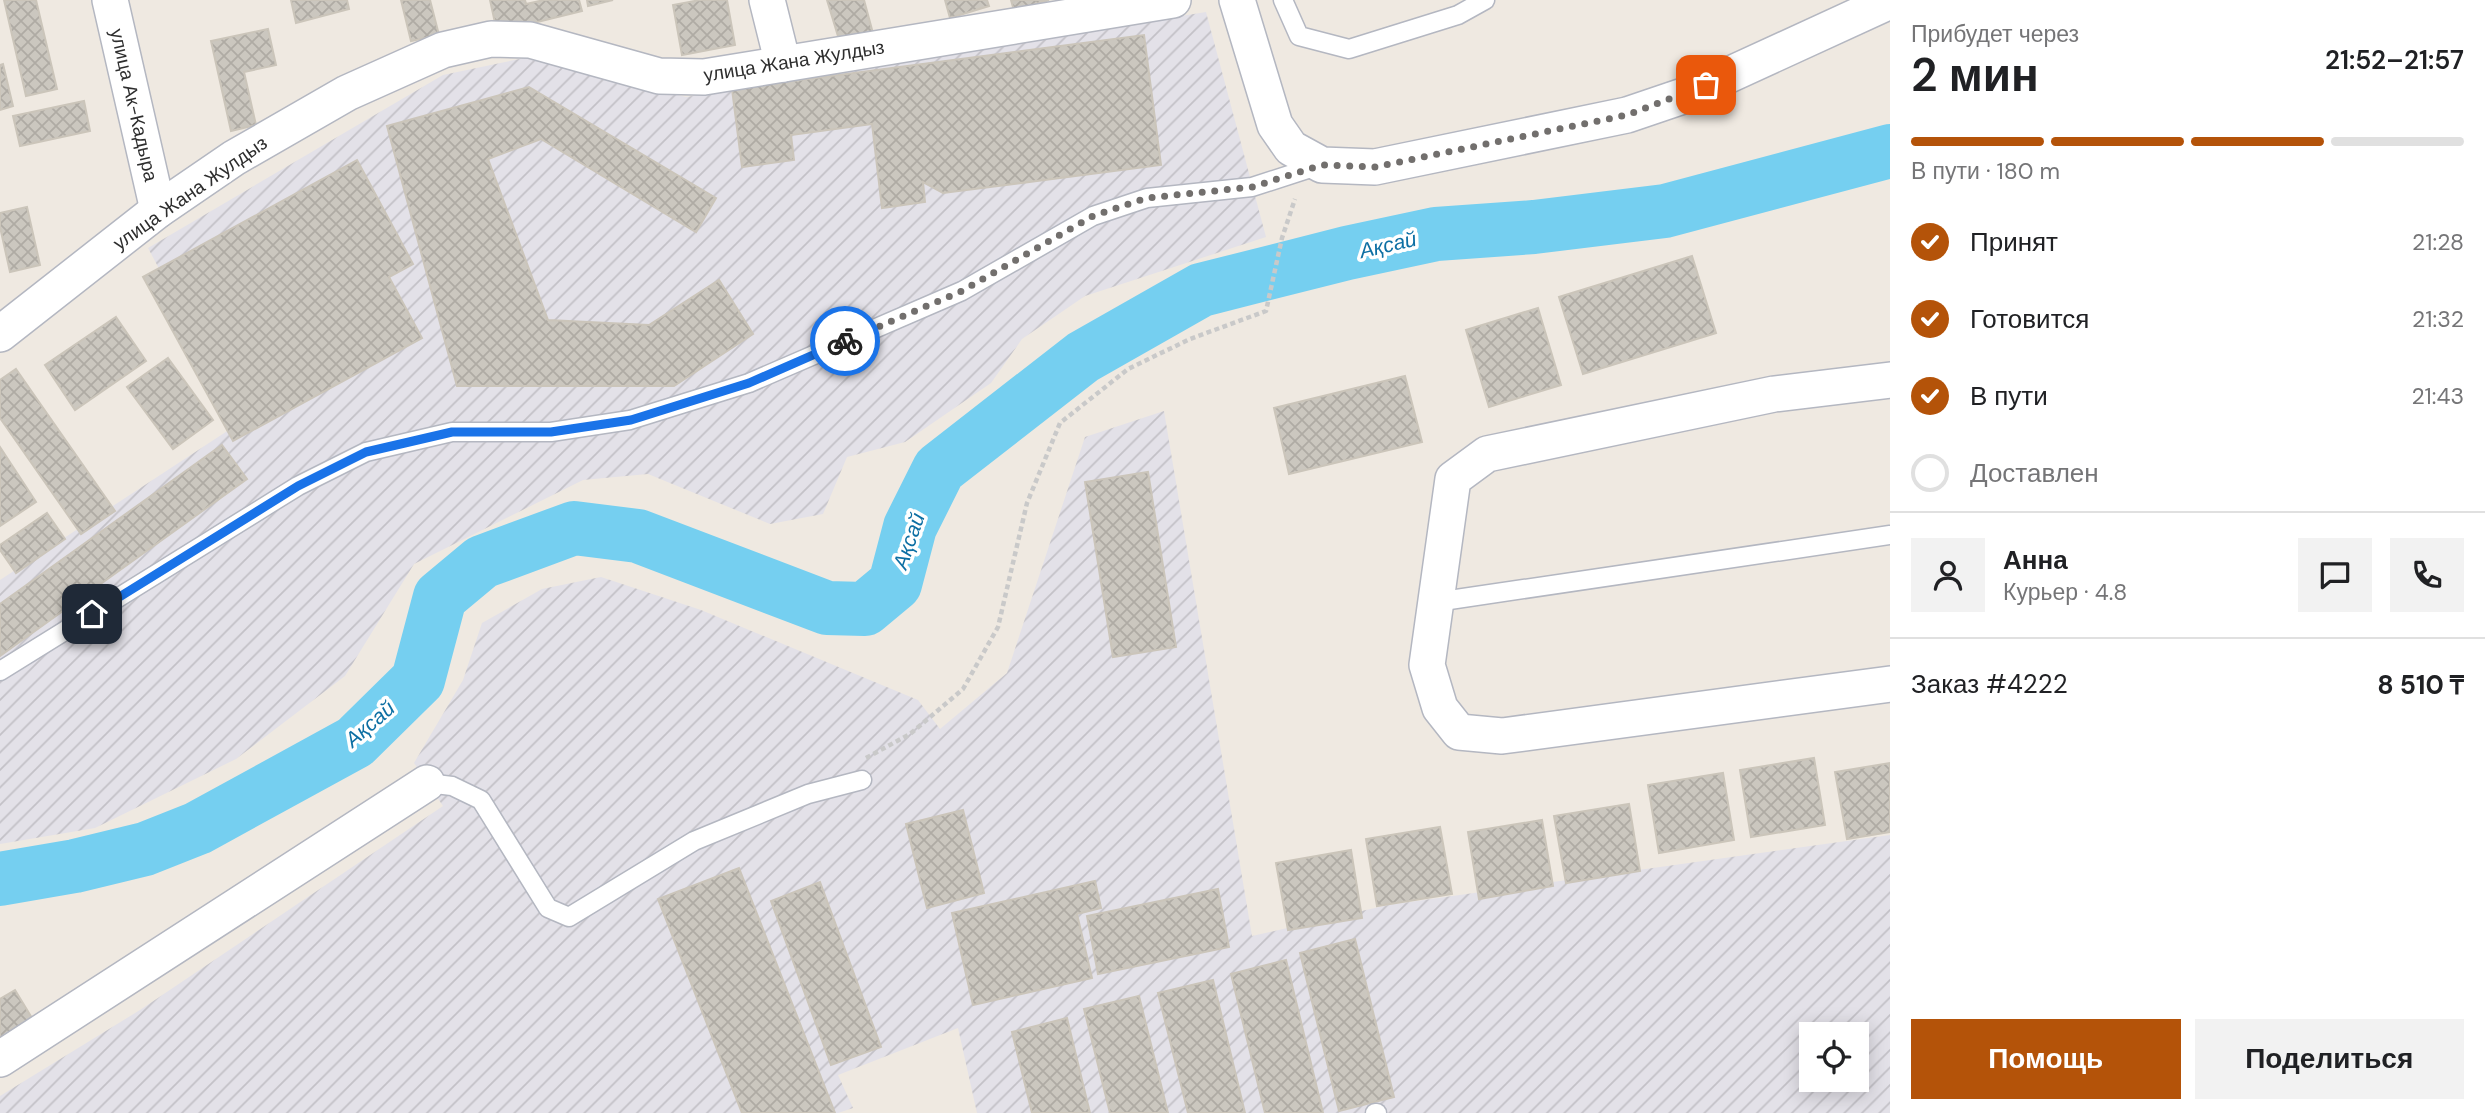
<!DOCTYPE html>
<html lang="ru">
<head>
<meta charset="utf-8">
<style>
	:root { --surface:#fff; --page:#f2f2f2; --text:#202124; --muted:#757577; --line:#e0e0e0; --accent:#b45309 }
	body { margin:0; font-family:"DM Sans",sans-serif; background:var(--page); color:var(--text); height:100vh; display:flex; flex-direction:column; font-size:26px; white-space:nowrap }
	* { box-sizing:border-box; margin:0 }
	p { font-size:23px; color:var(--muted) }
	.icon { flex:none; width:38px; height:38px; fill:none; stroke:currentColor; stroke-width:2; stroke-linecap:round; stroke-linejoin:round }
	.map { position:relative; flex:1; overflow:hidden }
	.side { display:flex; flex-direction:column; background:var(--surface); width:595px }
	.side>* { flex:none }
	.controls { position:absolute; left:1799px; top:1022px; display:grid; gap:14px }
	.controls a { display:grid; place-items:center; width:70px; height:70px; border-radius:0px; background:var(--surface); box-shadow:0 4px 18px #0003; font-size:35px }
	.pin { position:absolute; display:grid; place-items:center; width:60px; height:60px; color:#fff; margin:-30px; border-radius:14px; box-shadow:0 4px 10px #0006 }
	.courier { position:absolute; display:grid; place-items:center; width:70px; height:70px; margin:-35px; border:5px solid #1a73e8; border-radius:50%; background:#fff; color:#222; box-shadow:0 2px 9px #0007 }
	.overview em { font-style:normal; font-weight:600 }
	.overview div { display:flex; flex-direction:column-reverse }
	.overview { display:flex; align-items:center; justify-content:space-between; height:119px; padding:0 21px }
	h1 { font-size:46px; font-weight:600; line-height:52px }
	.bar { display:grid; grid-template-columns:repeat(4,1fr); gap:10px 7px; align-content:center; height:84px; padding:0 21px }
	.bar i { height:9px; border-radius:5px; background:var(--line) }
	.bar .on { background:var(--accent) }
	.bar p { grid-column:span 4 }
	.line { display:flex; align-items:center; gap:18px; padding:0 21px; border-top:2px solid var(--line) }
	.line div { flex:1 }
	.round { display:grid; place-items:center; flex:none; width:74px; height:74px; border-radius:0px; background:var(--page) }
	ol { padding:0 21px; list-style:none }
	li { display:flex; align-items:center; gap:21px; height:77px }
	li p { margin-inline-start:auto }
	li .icon { padding:7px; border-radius:50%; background:var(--accent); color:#fff; stroke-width:4 }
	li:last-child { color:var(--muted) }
	li i { width:38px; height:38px; border:4px solid var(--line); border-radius:50% }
	.cta { display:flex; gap:14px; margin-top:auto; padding:14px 21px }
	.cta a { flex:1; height:80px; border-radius:0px; background:var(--accent); color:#fff; font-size:28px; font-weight:600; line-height:80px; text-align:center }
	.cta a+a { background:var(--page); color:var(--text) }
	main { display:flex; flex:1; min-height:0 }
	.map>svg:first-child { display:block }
	.industrial { fill:url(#industrial-furrows); fill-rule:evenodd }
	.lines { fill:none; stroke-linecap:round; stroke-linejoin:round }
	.river { stroke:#75cff0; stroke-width:54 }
	.building { fill:url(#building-cross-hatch); stroke:#cbc5ba; stroke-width:2 }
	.service-casing { stroke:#b4b7c1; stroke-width:21 }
	.minor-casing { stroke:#b4b7c1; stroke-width:38 }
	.path { stroke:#c9c9c9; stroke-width:4.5; stroke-dasharray:5 3.5; stroke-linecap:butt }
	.service { stroke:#fff; stroke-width:18 }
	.minor { stroke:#fff; stroke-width:35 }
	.done { stroke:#726f6d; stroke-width:7; stroke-dasharray:0 12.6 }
	.route { stroke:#1a73e8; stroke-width:9 }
	.labels { text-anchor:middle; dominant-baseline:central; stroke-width:7; stroke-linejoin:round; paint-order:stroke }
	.street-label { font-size:19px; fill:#2e2e2e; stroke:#fff }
	.water-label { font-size:21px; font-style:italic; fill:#0d6fa3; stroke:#fff }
</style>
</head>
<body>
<main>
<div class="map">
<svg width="1890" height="1113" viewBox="0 0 1890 1113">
	<defs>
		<pattern id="industrial-furrows" width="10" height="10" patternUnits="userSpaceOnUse" patternTransform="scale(1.75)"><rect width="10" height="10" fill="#e3e1e8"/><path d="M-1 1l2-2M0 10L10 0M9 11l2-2" fill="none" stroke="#c3c1c7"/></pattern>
		<pattern id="building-cross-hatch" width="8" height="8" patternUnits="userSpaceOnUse" patternTransform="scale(1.75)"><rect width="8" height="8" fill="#cbc7bf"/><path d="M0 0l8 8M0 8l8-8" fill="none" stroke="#afaba4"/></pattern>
	</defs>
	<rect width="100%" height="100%" fill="#efe9e1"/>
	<g class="industrial">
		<path d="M1206,12l60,225 -181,59 -63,43 -31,44 -86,59 -58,15 -24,57 -53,10 -122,-50 -65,6 -169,84 -69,112 -109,83 -141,69 -95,16v-264l241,-158 -93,-174 295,-173 81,-17 162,39z"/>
		<path d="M1164,411l88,525 136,-31 502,-70v278h-913l-19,-85 -120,47 15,33 -15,5h-838v-17l140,-86 303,-204 -29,-43 49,-83 19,-57 60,-34 59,-12 100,33 217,90 22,29 67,-56 78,-236zM1811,1034h46v46h-46z"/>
	</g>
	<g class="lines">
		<path class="river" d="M0,879l75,-13 70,-17 53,-21 157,-86 63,-62 22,-83 42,-35 92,-34 64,8 189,72 38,1 30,-25 15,-57 29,-58 144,-112 118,-67 146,-37 89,-19 98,-7 131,-16 225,-60"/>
	</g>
	<g class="building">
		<path d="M4,0h32l21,89 -31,7z"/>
		<path d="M291,0h56l2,9 -53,14z"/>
		<path d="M401,0h29l9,35 -28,6z"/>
		<path d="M490,0h35l1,4 18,-4h35l3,11 -85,21z"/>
		<path d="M587,0h26l-25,6z"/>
		<path d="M700,0h27l8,45 -53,10 -9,-50z"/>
		<path d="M827,0h37l10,37 -33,9z"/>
		<path d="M945,0h42l2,6 -39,12z"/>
		<path d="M1011,0h38l-35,11z"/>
		<path d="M268,29l8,36 -32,7 12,53 -25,6 -20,-90z"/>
		<path d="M1144,35l17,130 -218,28 -20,-11 2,20 -43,6 -10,-84 -81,11 3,25 -52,7 -10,-78z"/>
		<path d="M3,64l10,42 -13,4v-45z"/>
		<path d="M529,87l187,111 -20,34 -155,-93 -53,20 60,161 101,5 70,-45 34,54 -79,52h-217l-70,-260z"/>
		<path d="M84,101l6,30 -70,15 -7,-30z"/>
		<path d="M357,160l56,104 -24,13 33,61 -189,103 -90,-164z"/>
		<path d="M27,207l13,58 -30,7 -10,-45v-14z"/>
		<path d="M1692,256l24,77 -133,41 -24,-77z"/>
		<path d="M1538,308l23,77 -72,22 -23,-77z"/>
		<path d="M116,317l30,44 -71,49 -30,-45z"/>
		<path d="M168,358l45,62 -40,29 -46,-62z"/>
		<path d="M16,369l99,142 -34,23 -81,-116v-38z"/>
		<path d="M1405,376l17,66 -133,32 -15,-66z"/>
		<path d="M222,445l25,34 -247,177v-52z"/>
		<path d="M0,447l36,55 -36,24z"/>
		<path d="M1148,472l28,175 -63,10 -28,-175z"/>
		<path d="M47,513l18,26 -49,34 -16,-23v-5z"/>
		<path d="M1814,758l11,67 -74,12 -11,-67z"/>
		<path d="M1890,763v69l-43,7 -12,-67z"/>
		<path d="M1723,773l11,67 -75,13 -11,-68z"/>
		<path d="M1629,804l11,67 -74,12 -12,-67z"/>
		<path d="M963,810l21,83 -57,15 -21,-84z"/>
		<path d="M1542,820l11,66 -74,13 -11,-67z"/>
		<path d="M1440,827l12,67 -75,12 -11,-67z"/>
		<path d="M1351,850l11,68 -74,12 -12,-67z"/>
		<path d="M739,868l96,245h-93l-84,-214z"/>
		<path d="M1095,881l6,27 -24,6 15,64 -119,27 -21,-92z"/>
		<path d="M820,882l61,165 -50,18 -60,-164z"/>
		<path d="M1218,889l11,58 -131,27 -11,-58z"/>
		<path d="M1355,939l39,158 -55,14 -39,-158z"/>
		<path d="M1286,960l37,153h-58l-34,-139z"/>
		<path d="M1213,980l32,133h-57l-30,-120z"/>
		<path d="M15,990l20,33 -35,21v-45z"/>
		<path d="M1139,996l29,117h-58l-26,-104z"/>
		<path d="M1067,1018l23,95h-58l-20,-81z"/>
	</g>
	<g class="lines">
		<g class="service-casing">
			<g id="service">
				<path d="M1283,0l16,36 50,13 109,-34 27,-15"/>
				<path d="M1436,602l454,-67"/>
				<path d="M0,671l298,-185 68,-34 86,-20h99l79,-12 119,-37 213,-92 131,-75 54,-18 105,-11 68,-22"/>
				<path d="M427,783l25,3 29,14 67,108 21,9 125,-76 114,-47 54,-14"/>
				<path d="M1375,1113h2"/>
			</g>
		</g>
		<g class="minor-casing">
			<g id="minor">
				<path d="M110,0l48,210"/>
				<path d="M767,0l16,64"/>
				<path d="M1237,0l38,125 16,23 31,17 53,2 252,-52 56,-19 207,-95"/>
				<path d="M0,334l158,-124 76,-52 113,-65 96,-43 48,-11 39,1 129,36 45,1 469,-77"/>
				<path d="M1890,380l-116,14 -287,60 -34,25 -26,186 13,43 19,24 43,4 388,-52"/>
				<path d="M0,1059l427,-276"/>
			</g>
		</g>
		<path class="path" d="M866,758l44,-24 53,-45 35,-62 29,-124 33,-80 68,-54 62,-30 76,-28 16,-73 13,-39"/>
		<use href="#service" class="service"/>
		<use href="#minor" class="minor"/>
	</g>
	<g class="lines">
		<path class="done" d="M845,341l117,-50 131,-75 54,-18 105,-11 70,-22 53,2 252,-52 79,-30"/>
		<path class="route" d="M92,614l206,-128 68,-34 86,-20h99l80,-12 118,-37 96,-42"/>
	</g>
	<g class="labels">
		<g class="street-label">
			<text transform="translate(794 61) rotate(-9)">улица Жана Жулдыз</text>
			<text transform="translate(134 105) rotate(77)">улица Ак-Кадыра</text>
			<text transform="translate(190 193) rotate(-35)">улица Жана Жулдыз</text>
		</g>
		<g class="water-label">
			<text transform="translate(1388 245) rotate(-13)">Ақсай</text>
			<text transform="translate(909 541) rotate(-71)">Ақсай</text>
			<text transform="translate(370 724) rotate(-41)">Ақсай</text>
		</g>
	</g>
</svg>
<div class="controls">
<a><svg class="icon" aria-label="locate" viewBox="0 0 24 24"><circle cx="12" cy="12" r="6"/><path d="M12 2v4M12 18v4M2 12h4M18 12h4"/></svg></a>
</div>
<div class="pin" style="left:1706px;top:85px;background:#ea580c"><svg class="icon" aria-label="bag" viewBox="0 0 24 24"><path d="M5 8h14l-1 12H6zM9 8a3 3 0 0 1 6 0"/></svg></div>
<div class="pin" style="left:92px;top:614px;background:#1f2937"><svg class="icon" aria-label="home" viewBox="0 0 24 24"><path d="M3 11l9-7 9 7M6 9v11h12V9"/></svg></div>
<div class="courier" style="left:845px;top:341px"><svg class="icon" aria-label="bike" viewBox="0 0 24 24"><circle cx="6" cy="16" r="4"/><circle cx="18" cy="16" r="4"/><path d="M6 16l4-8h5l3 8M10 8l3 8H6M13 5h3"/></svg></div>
</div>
<section class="side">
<div class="overview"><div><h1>2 мин</h1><p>Прибудет через</p></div><em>21:52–21:57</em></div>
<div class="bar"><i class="on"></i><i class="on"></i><i class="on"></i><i></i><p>В пути · 180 m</p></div>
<ol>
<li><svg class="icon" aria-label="check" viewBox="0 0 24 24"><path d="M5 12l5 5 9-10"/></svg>Принят<p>21:28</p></li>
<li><svg class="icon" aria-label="check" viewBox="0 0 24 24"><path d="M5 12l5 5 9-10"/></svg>Готовится<p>21:32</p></li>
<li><svg class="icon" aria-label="check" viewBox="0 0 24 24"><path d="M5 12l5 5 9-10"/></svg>В пути<p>21:43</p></li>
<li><i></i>Доставлен</li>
</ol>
<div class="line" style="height:126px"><a class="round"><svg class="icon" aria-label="person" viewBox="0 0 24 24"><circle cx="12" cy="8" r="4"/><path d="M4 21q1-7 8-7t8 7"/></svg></a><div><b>Анна</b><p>Курьер · 4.8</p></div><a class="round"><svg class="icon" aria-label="chat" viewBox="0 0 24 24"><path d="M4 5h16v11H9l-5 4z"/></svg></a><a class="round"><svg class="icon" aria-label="phone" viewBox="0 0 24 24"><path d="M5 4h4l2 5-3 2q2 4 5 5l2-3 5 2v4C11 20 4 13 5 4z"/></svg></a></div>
<div class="line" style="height:91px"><div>Заказ #4222</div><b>8 510 ₸</b></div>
<div class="cta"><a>Помощь</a><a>Поделиться</a></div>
</section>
</main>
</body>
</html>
